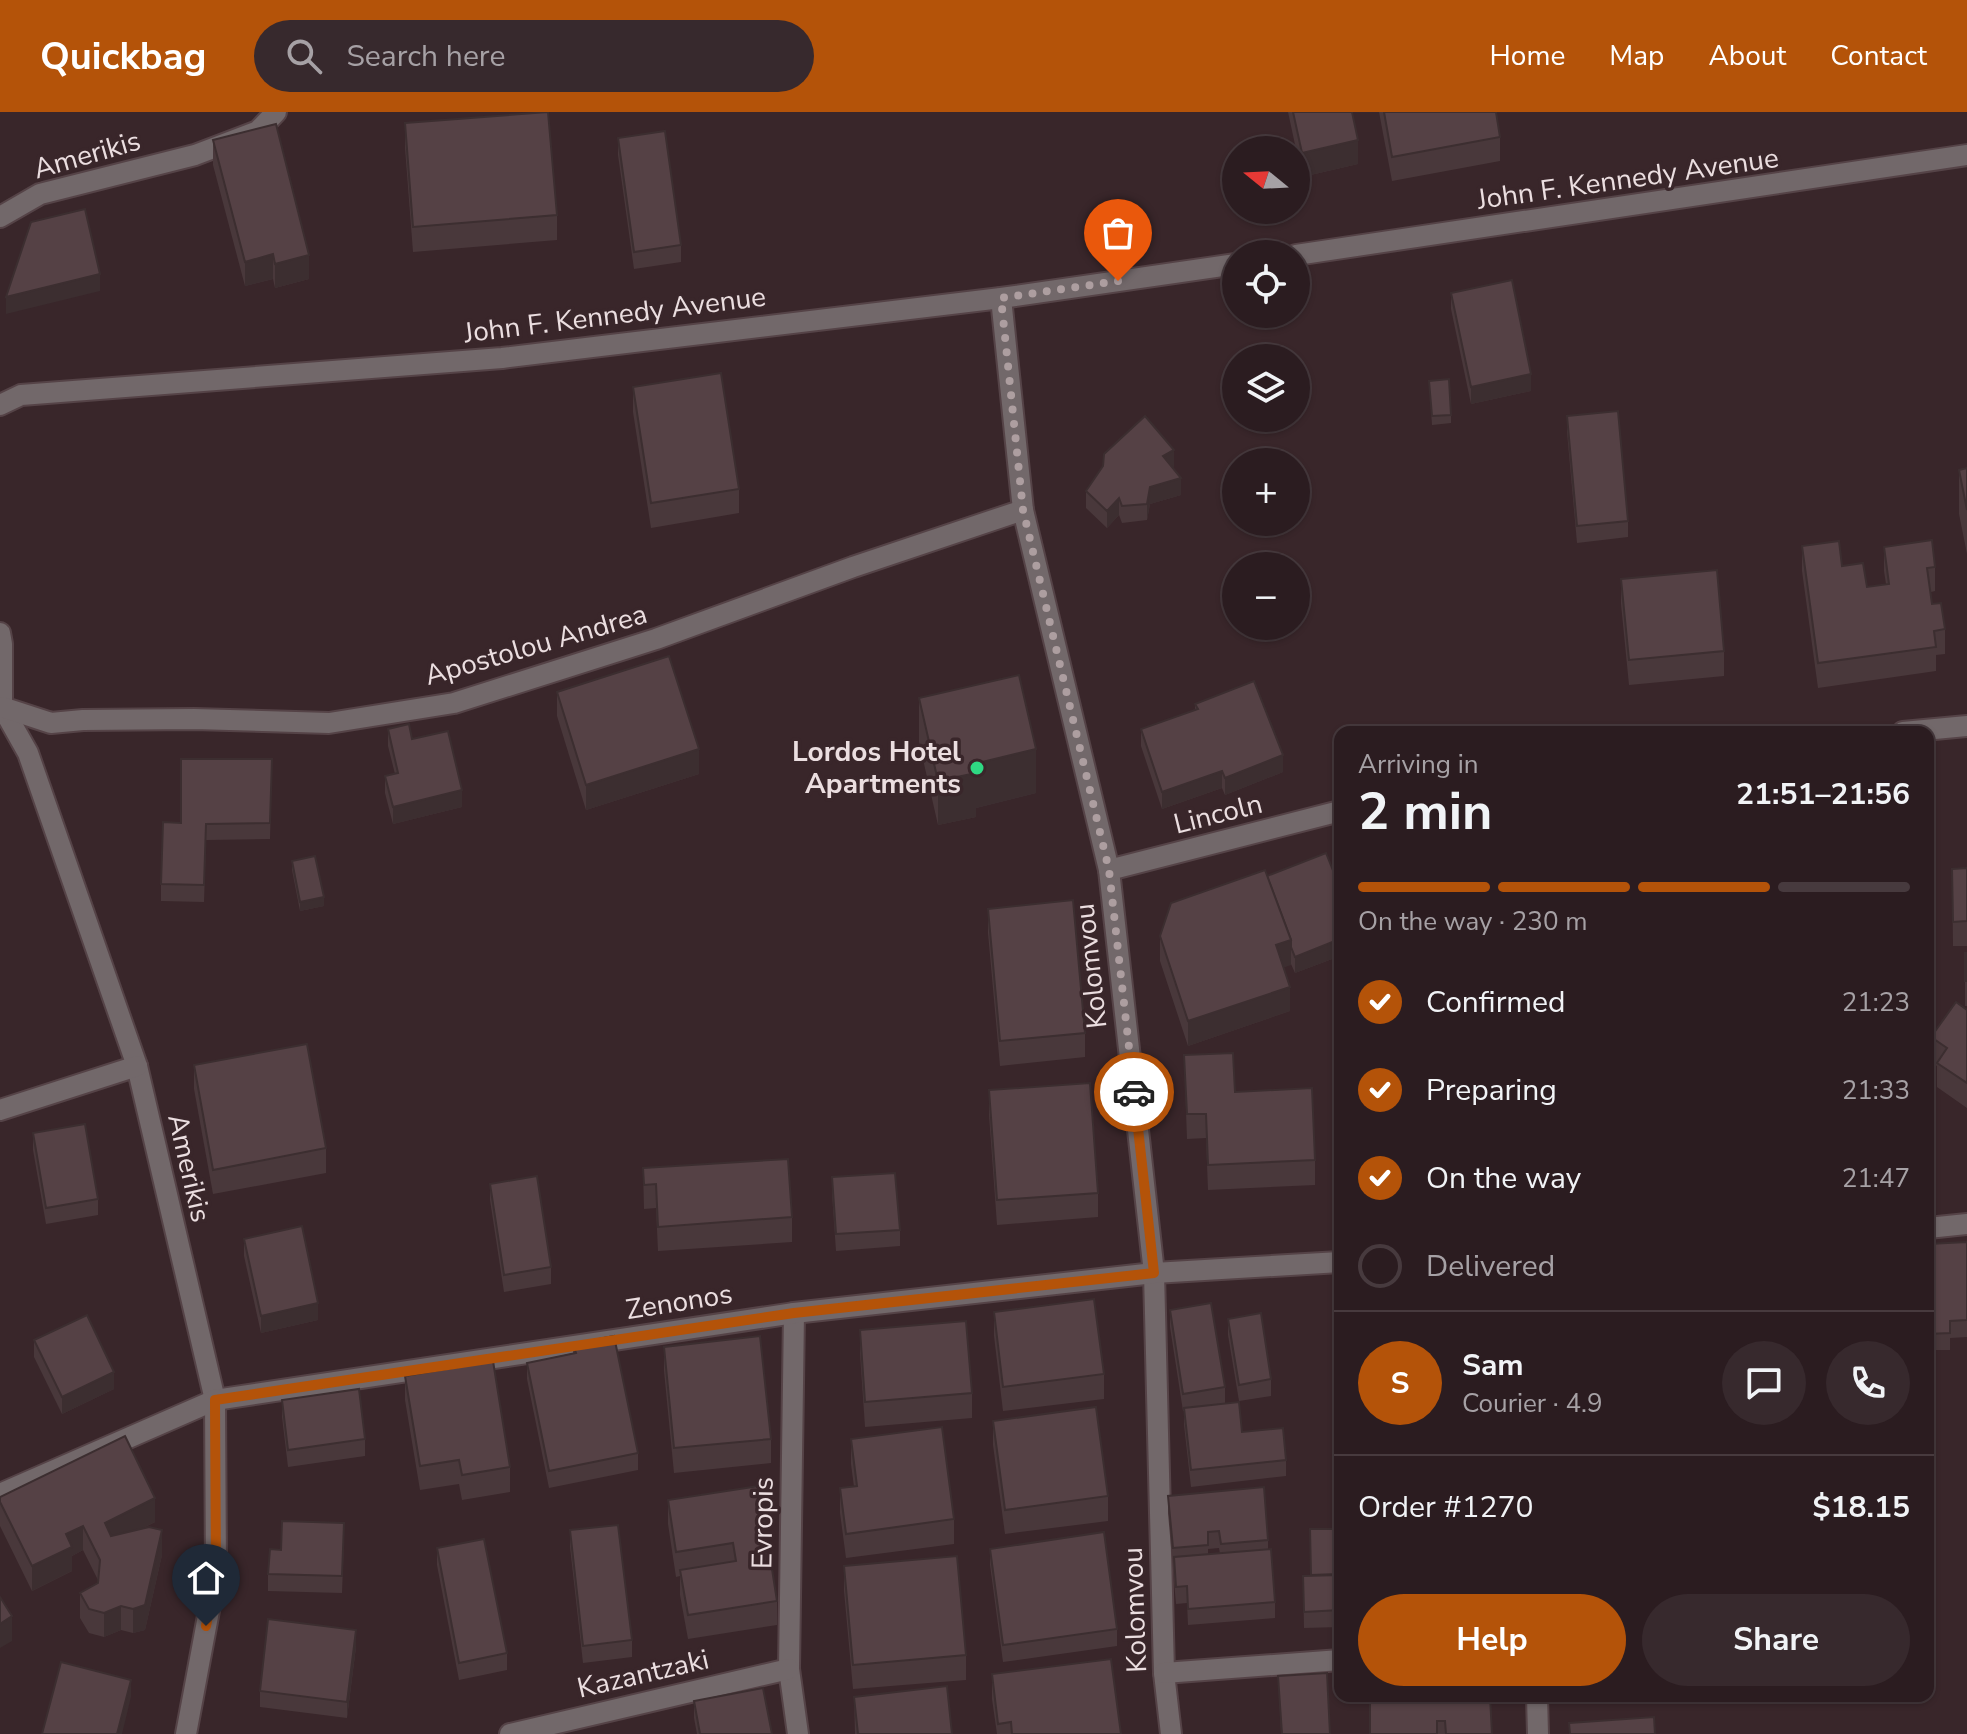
<!DOCTYPE html>
<html lang="en">
<head>
<meta charset="utf-8">
<style>
	:root { --surface:#2b1c20; --page:#37292d; --text:#f1f3f6; --muted:#a6a1a5; --line:#473a3e; --accent:#b45309 }
	body { margin:0; font-family:"Nunito Sans",sans-serif; background:var(--page); color:var(--text); height:100vh; display:flex; flex-direction:column; font-size:30px; white-space:nowrap }
	* { box-sizing:border-box; margin:0 }
	p { font-size:26px; color:var(--muted) }
	.icon { flex:none; width:44px; height:44px; fill:none; stroke:currentColor; stroke-width:2; stroke-linecap:round; stroke-linejoin:round }
	.map { position:relative; flex:1; overflow:hidden }
	.details { position:absolute; left:1334px; top:614px; width:600px; height:976px; display:flex; flex-direction:column; background:var(--surface); border-radius:16px; box-shadow:0 2px 6px #0004,0 0 0 2px var(--line) }
	.details>* { flex:none }
	.needle { width:52px; rotate:288deg }
	.buttons { position:absolute; left:1222px; top:24px; display:grid; gap:16px }
	.buttons a { display:grid; place-items:center; width:88px; height:88px; border-radius:50%; background:var(--surface); box-shadow:0 2px 6px #0004,0 0 0 2px var(--line); font-size:40px }
	.pin { position:absolute; display:grid; place-items:center; width:68px; height:68px; color:#fff; margin:-82px -34px; border-radius:50% 50% 50% 0; rotate:-45deg; box-shadow:0 0 8px #0007 }
	.pin .icon { rotate:45deg }
	.courier { position:absolute; display:grid; place-items:center; width:80px; height:80px; margin:-40px; border:6px solid #b45309; border-radius:50%; background:#fff; color:#222; box-shadow:0 2px 10px #0007 }
	.head em { font-style:normal; font-weight:700 }
	.head div { display:flex; flex-direction:column-reverse }
	.head { display:flex; align-items:center; justify-content:space-between; height:136px; padding:0 24px }
	h1 { font-size:52px; font-weight:700; line-height:60px }
	.bar { display:grid; grid-template-columns:repeat(4,1fr); gap:12px 8px; align-content:center; height:96px; padding:0 24px }
	.bar i { height:10px; border-radius:6px; background:var(--line) }
	.bar .current { background:var(--accent) }
	.bar p { grid-column:span 4 }
	.line { display:flex; align-items:center; gap:20px; padding:0 24px; border-top:2px solid var(--line) }
	.line div { flex:1 }
	.round { display:grid; place-items:center; flex:none; width:84px; height:84px; border-radius:42px; background:var(--page) }
	ol { padding:0 24px; list-style:none }
	li { display:flex; align-items:center; gap:24px; height:88px }
	li p { margin-inline-start:auto }
	li .icon { padding:8px; border-radius:50%; background:var(--accent); color:#fff; stroke-width:4 }
	li:last-child { color:var(--muted) }
	li i { width:44px; height:44px; border:4px solid var(--line); border-radius:50% }
	.action { display:flex; gap:16px; margin-top:auto; padding:16px 24px }
	.action a { flex:1; height:92px; border-radius:48px; background:var(--accent); color:#fff; font-size:32px; font-weight:700; line-height:92px; text-align:center }
	.action a+a { background:var(--page); color:var(--text) }
	header { display:flex; align-items:center; gap:48px; box-sizing:border-box; height:112px; padding:0 40px; background:var(--accent); color:#fff }
	header strong { font-size:38px }
	nav { display:flex; gap:44px; margin-inline-start:auto; font-size:28px }
	.search { width:560px; height:72px; background:var(--page); display:flex; align-items:center; gap:20px; box-sizing:border-box; padding:0 28px; border-radius:44px; color:var(--muted); font-size:30px }
	.map>svg:first-child { display:block }
	.lines { fill:none; stroke-linecap:round; stroke-linejoin:round }
	.minor-casing { stroke:#554347; stroke-width:24 }
	.minor { stroke:#72686a; stroke-width:20 }
	.wall { fill:#49383b; fill-rule:evenodd }
	.shaded-wall { fill:#3c2e30 }
	.building { fill:#554145; stroke:#3c2e30; stroke-width:2 }
	.done { stroke:#ad9ea0; stroke-width:8; stroke-dasharray:0 14.4 }
	.route { stroke:#b45309; stroke-width:10 }
	.poi-dot { fill:#2fd883; stroke:#39262a; stroke-width:3 }
	.labels { text-anchor:middle; dominant-baseline:central; stroke-width:7; stroke-linejoin:round; paint-order:stroke }
	.street-label { font-size:28px; fill:#ebdee0; stroke:#39262a }
	.poi-label { font-size:28px; font-weight:bold; fill:#ebdee0; stroke:#39262a; text-anchor:end }
</style>
</head>
<body>
<header>
<strong>Quickbag</strong>
<div class="search"><svg class="icon" aria-label="search" viewBox="0 0 24 24"><circle cx="10" cy="10" r="6"/><path d="M15 15l6 6"/></svg>Search here</div>
<nav><a>Home</a><a>Map</a><a>About</a><a>Contact</a></nav>
</header>
<div class="map">
<svg width="1967" height="1622" viewBox="0 0 1967 1622">
	<rect width="100%" height="100%" fill="#39262a"/>
	<g class="lines">
		<g class="minor-casing">
			<g id="minor">
				<path d="M0,105l40,-23 155,-39 63,-24 18,-19"/>
				<path d="M1296,143l671,-100"/>
				<path d="M1001,186l22,212 86,360 45,403 10,400 7,61"/>
				<path d="M0,293l21,-10 481,-37 499,-60 235,-34"/>
				<path d="M0,521l2,11v63l26,46 109,313 78,334 1,173 -30,161"/>
				<path d="M2,595l49,16 32,-3 111,-1 135,4 125,-20 202,-64 197,-72 170,-57"/>
				<path d="M1903,620l64,-6"/>
				<path d="M1109,758l231,-59"/>
				<path d="M0,998l137,-44"/>
				<path d="M1928,1116l39,-4"/>
				<path d="M794,1201l-5,356 9,65"/>
				<path d="M0,1382l215,-94 579,-87 360,-40 186,-11"/>
				<path d="M1164,1561l176,-13"/>
				<path d="M1537,1584l1,38"/>
				<path d="M510,1622l279,-65"/>
			</g>
		</g>
		<use href="#minor" class="minor"/>
	</g>
	<g class="wall">
		<path d="M1288,0h64l6,52 -56,13z"/>
		<path d="M1379,0h117l4,25v24l-108,20z"/>
		<path d="M405,11l152,92v25l-144,12 -8,-104z"/>
		<path d="M618,26l63,107v17l-47,7 -16,-114z"/>
		<path d="M213,28l96,139 -34,9 -2,-9 -28,7 -32,-121z"/>
		<path d="M1451,181l80,98 -60,13 -20,-95z"/>
		<path d="M1429,269l22,34v8l-19,2z"/>
		<path d="M633,275l106,102v24l-88,15 -18,-116z"/>
		<path d="M1567,304l61,105v16l-51,6 -10,-111z"/>
		<path d="M1174,355l-2,1 9,27 -31,9 -3,16 -25,3 -3,-8 -12,13 -21,-20v-17z"/>
		<path d="M1967,356v86l-8,-40v-44z"/>
		<path d="M1802,434l65,41 19,-3 -2,-13v-24l51,20v24l-4,1 1,12 13,25v25l-9,1v16l-118,17 -16,-117z"/>
		<path d="M1621,467l103,72v25l-95,9 -8,-81z"/>
		<path d="M557,580l142,82 -113,36 -29,-94z"/>
		<path d="M919,586l117,95 -60,15v9l-38,8 -19,-83z"/>
		<path d="M1195,592l88,68 -58,23 -3,-7 -60,21 -21,-63v-17l54,-19z"/>
		<path d="M388,617l24,10 50,68 -69,17 -8,-31v-17l10,-2 -7,-28z"/>
		<path d="M272,647l-2,80 -64,1 -2,62 -43,-1v-17l20,-61z"/>
		<path d="M292,749l32,45 -24,5 -8,-41z"/>
		<path d="M1967,756v78h-14l-1,-77z"/>
		<path d="M1267,764l73,12v68l-45,17 -4,-9 -7,3 6,44 -102,35 -28,-85v-25z"/>
		<path d="M988,797l97,124v24l-85,9 -12,-133z"/>
		<path d="M1967,841v53h-2v-28z"/>
		<path d="M1967,898v98l-30,-21v-21l-6,-4v-25z"/>
		<path d="M1184,943l51,37 80,68v25l-107,5 -2,-52 -19,1z"/>
		<path d="M194,953l132,83v25l-113,21 -19,-105z"/>
		<path d="M989,978l109,103v24l-101,8 -8,-110z"/>
		<path d="M33,1021l65,66v16l-52,9 -13,-74z"/>
		<path d="M643,1056l149,49v25l-134,9 -2,-43 -12,1z"/>
		<path d="M832,1065l68,53v16l-64,5 -4,-57z"/>
		<path d="M490,1072l61,83v17l-47,8 -14,-92z"/>
		<path d="M244,1127l74,81 -57,13 -17,-77z"/>
		<path d="M1967,1130v95l-17,1v12h-22v-106z"/>
		<path d="M1170,1198l55,77v16l17,29 44,28v16l-95,11 -7,-62v-14h-1l-13,-84z"/>
		<path d="M994,1200l110,62v25l-101,12 -9,-75z"/>
		<path d="M1228,1207l43,60v17l-32,5 -11,-66z"/>
		<path d="M860,1218l112,63v25l-107,9 -5,-73z"/>
		<path d="M34,1228l80,49 -52,25 -28,-57z"/>
		<path d="M573,1232l65,109v17l-89,18 -22,-109v-16l46,-10z"/>
		<path d="M664,1235l107,92v24l-97,10 -10,-102z"/>
		<path d="M405,1264l105,91v25l-48,8 -3,-16 -39,6 -15,-90z"/>
		<path d="M282,1288l83,39v17l-77,11 -6,-50z"/>
		<path d="M993,1309l115,75v25l-103,13 -12,-89z"/>
		<path d="M851,1327l103,80v25l-108,14 -6,-45v-25l14,-1 -3,-23z"/>
		<path d="M759,1374l18,115v24l-89,14 -8,-44v-19l-4,1 -8,-53v-24z"/>
		<path d="M1168,1384l100,44v10l7,52v16l-87,7 -1,-22 -11,1 -8,-91zM1219,1436l1,6h-12v-5z"/>
		<path d="M0,1385l155,25 -14,7 21,26 -17,75 -12,3 -12,-3 -17,7 -15,-4 -9,-15v-25l18,-10v-3l-15,-30 -11,6v15l-40,20 -32,-65z"/>
		<path d="M1335,1417l2,46h3v52l-36,1 -1,-52h8z"/>
		<path d="M570,1418l62,110v17l-49,6 -13,-116z"/>
		<path d="M344,1428l-2,53 -74,-2v-17z"/>
		<path d="M437,1436l70,105v17l-48,10 -22,-115z"/>
		<path d="M990,1437l127,80v17l-114,16 -13,-97z"/>
		<path d="M844,1454l122,89v25l-113,9 -9,-98z"/>
		<path d="M356,1535l-9,71 -87,-11v-16z"/>
		<path d="M992,1562l129,60h-124l-5,-35z"/>
		<path d="M1278,1564l52,58h-49z"/>
		<path d="M1369,1584l123,38h-122z"/>
		<path d="M854,1585l98,37h-97z"/>
		<path d="M694,1589l78,33h-75l-3,-16z"/>
	</g>
	<g class="shaded-wall">
		<path d="M1358,28v24l-56,13v-24z"/>
		<path d="M273,142v25l-28,7v-24z"/>
		<path d="M309,143v24l-34,9v-24z"/>
		<path d="M100,162v17l-94,23v-17z"/>
		<path d="M1531,262v17l-60,13v-17z"/>
		<path d="M1174,338v17l-11,6v-17z"/>
		<path d="M1181,366v17l-31,9 -3,16v-16l3,-17z"/>
		<path d="M1119,386v17l-12,13v-17z"/>
		<path d="M699,637v25l-113,36v-25z"/>
		<path d="M1036,637v44l-60,15v9l-38,8v-44l36,-17z"/>
		<path d="M1283,643v17l-58,23v-17z"/>
		<path d="M1222,659v17l-60,21v-17z"/>
		<path d="M462,678v17l-69,17v-17z"/>
		<path d="M324,785v9l-24,5v-9z"/>
		<path d="M1340,827v17l-45,17v-16z"/>
		<path d="M1291,828v25l-15,5v-25z"/>
		<path d="M1290,875v24l-102,35v-25z"/>
		<path d="M318,1191v17l-57,13v-17z"/>
		<path d="M114,1260v17l-52,25v-17z"/>
		<path d="M155,1386v24l-50,25v-24z"/>
		<path d="M83,1414v24l-11,6v15l-40,20v-25l34,-32z"/>
		<path d="M162,1418v25l-17,75 -12,3v-24z"/>
		<path d="M121,1494v24l-17,7v-24z"/>
		<path d="M12,1504v25l-12,7v-24z"/>
		<path d="M356,1518v17l-9,71v-16z"/>
		<path d="M131,1568v17l-9,37h-5z"/>
	</g>
	<g class="building">
		<path d="M548,0l9,103 -144,12 -8,-104z"/>
		<path d="M1293,0h59l6,28 -56,13z"/>
		<path d="M1384,0h112l4,25 -108,20z"/>
		<path d="M276,12l33,131 -34,9 -2,-10 -28,8 -32,-122z"/>
		<path d="M665,19l16,114 -47,7 -16,-114z"/>
		<path d="M85,97l15,65 -94,23 25,-75z"/>
		<path d="M1512,168l19,94 -60,13 -20,-94z"/>
		<path d="M721,261l18,116 -88,14 -18,-116z"/>
		<path d="M1449,267l2,36 -19,1 -3,-35z"/>
		<path d="M1618,299l10,110 -51,5 -10,-110z"/>
		<path d="M1145,304l29,34 -11,6 18,22 -31,9 -3,17 -25,2 -3,-8 -12,13 -21,-20 17,-25 1,-12z"/>
		<path d="M1967,356v42l-8,-40z"/>
		<path d="M1932,428l3,27 -8,1 5,36 9,-1 4,26 -11,2 2,16 -118,16 -16,-117 37,-5 3,25 21,-3 4,24 22,-3 -5,-37z"/>
		<path d="M1717,458l7,81 -95,9 -8,-81z"/>
		<path d="M669,544l30,93 -113,36 -29,-93z"/>
		<path d="M1019,563l17,74 -62,15 2,9 -38,8 -19,-83z"/>
		<path d="M1254,569l29,74 -58,23 -3,-7 -60,21 -21,-63 57,-20 -3,-5z"/>
		<path d="M409,612l3,15 36,-8 14,59 -69,17 -8,-31 13,-3 -10,-44z"/>
		<path d="M181,647h91l-2,64 -64,1 -2,61 -43,-1 2,-62 18,1z"/>
		<path d="M1326,741l14,35v51l-45,18 -4,-10v-7l-24,-64z"/>
		<path d="M315,744l9,41 -24,5 -8,-41z"/>
		<path d="M1967,756v53l-14,1 -1,-53z"/>
		<path d="M1265,758l26,70 -15,5 14,42 -102,34 -28,-85 11,-33z"/>
		<path d="M1073,788l12,133 -85,8 -12,-132z"/>
		<rect x="1965" y="841" width="2" height="28"/>
		<path d="M1956,890l11,8v73l-30,-20 10,-15 -16,-11z"/>
		<path d="M307,932l19,104 -113,22 -19,-105z"/>
		<path d="M1233,941l2,39 77,-4 3,72 -107,5 -2,-51h-19l-3,-59z"/>
		<path d="M1090,971l8,110 -101,7 -8,-110z"/>
		<path d="M85,1012l13,75 -52,9 -13,-75z"/>
		<path d="M788,1047l4,58 -134,10 -2,-43 -12,1 -1,-17z"/>
		<path d="M895,1061l5,57 -64,4 -4,-57z"/>
		<path d="M537,1064l14,91 -47,8 -14,-91z"/>
		<path d="M302,1114l16,77 -57,13 -17,-77z"/>
		<path d="M1967,1130v78l-17,1v12l-22,1v-90z"/>
		<path d="M1094,1187l10,75 -101,13 -9,-75z"/>
		<path d="M1211,1191l14,84 -42,7 -13,-84z"/>
		<path d="M1261,1201l10,66 -32,6 -11,-66z"/>
		<path d="M87,1203l27,57 -52,25 -28,-57z"/>
		<path d="M966,1209l6,72 -107,9 -5,-72z"/>
		<path d="M614,1224l24,117 -89,18 -22,-108 49,-10 -3,-9z"/>
		<path d="M760,1224l11,103 -97,9 -10,-101z"/>
		<path d="M493,1249l17,106 -48,8 -3,-15 -39,6 -15,-90z"/>
		<path d="M359,1277l6,50 -77,11 -6,-50z"/>
		<path d="M1239,1290l3,30 41,-4 3,32 -95,10 -7,-62z"/>
		<path d="M1096,1295l12,89 -103,14 -12,-89z"/>
		<path d="M942,1315l12,92 -108,15 -6,-46 17,-2 -6,-47z"/>
		<path d="M125,1324l30,62 -50,25 6,13 38,-9 13,3 -17,75 -12,4 -12,-3 -17,7 -15,-4 -9,-16 18,-10 2,-23 -17,-34 -17,8 6,13 -40,19 -32,-64v-5z"/>
		<path d="M759,1374l18,115 -89,14 -8,-45 56,-9 -3,-18 -57,9 -8,-52z"/>
		<path d="M1264,1375l4,53 -47,4 -2,-13 -11,1v13l-35,3 -5,-52z"/>
		<path d="M282,1409l62,2 -2,53 -74,-2 2,-25 11,1z"/>
		<path d="M618,1413l14,115 -49,6 -13,-116z"/>
		<path d="M1310,1417h25l2,45 -26,1z"/>
		<path d="M1104,1420l13,97 -114,16 -13,-96z"/>
		<path d="M484,1427l23,114 -48,10 -22,-115z"/>
		<path d="M1271,1437l4,53 -87,7 -1,-23 -11,1 -2,-30z"/>
		<path d="M957,1444l9,99 -113,10 -9,-99z"/>
		<path d="M1340,1463v35l-36,2 -1,-36z"/>
		<path d="M0,1485l12,19 -12,8z"/>
		<path d="M268,1507l88,11 -9,72 -87,-11z"/>
		<path d="M1111,1547l10,75h-109l-1,-12 -13,2 -6,-50z"/>
		<path d="M61,1550l70,18 -14,54h-75z"/>
		<path d="M1327,1561l3,61h-48l-4,-58z"/>
		<path d="M947,1574l5,48h-94l-4,-37z"/>
		<path d="M763,1576l9,46h-72l-6,-33z"/>
		<path d="M1370,1584h120l2,38h-46l-1,-13h-8v13h-67z"/>
		<path d="M1654,1605l1,17h-85l-1,-11z"/>
	</g>
	<g class="lines">
		<path class="done" d="M1118,169l-117,17 22,212 86,360 25,222"/>
		<path class="route" d="M206,1514l10,-53 -1,-173 579,-87 360,-40 -20,-181"/>
	</g>
	<circle class="poi-dot" cx="977" cy="656" r="8"/>
	<g class="labels">
		<g class="street-label">
			<text transform="translate(87 43) rotate(-16)">Amerikis</text>
			<text transform="translate(1628 67) rotate(-8)">John F. Kennedy Avenue</text>
			<text transform="translate(615 203) rotate(-7)">John F. Kennedy Avenue</text>
			<text transform="translate(536 533) rotate(-16)">Apostolou Andrea</text>
			<text transform="translate(1218 702) rotate(-14)">Lincoln</text>
			<text transform="translate(1091 854) rotate(-96)">Kolomvou</text>
			<text transform="translate(189 1056) rotate(77)">Amerikis</text>
			<text transform="translate(679 1190) rotate(-9)">Zenonos</text>
			<text transform="translate(763 1411) rotate(-89)">Evropis</text>
			<text transform="translate(1135 1498) rotate(-92)">Kolomvou</text>
			<text transform="translate(643 1562) rotate(-13)">Kazantzaki</text>
		</g>
		<g class="poi-label">
			<text x="961" y="640">Lordos Hotel<tspan x="961" dy="32">Apartments</tspan></text>
		</g>
	</g>
</svg>
<div class="buttons">
<a><svg class="needle" viewBox="-14 -14 28 28"><path d="M0-13l5 13h-10z" fill="#e53935"/><path d="M0 13l5-13h-10z" fill="#a6a1a5"/></svg></a>
<a><svg class="icon" aria-label="locate" viewBox="0 0 24 24"><circle cx="12" cy="12" r="6"/><path d="M12 2v4M12 18v4M2 12h4M18 12h4"/></svg></a>
<a><svg class="icon" aria-label="layers" viewBox="0 0 24 24"><path d="M12 4l9 5-9 5-9-5zM3 14l9 5 9-5"/></svg></a>
<a>+</a>
<a>−</a>
</div>
<div class="pin" style="left:1118px;top:169px;background:#ea580c"><svg class="icon" aria-label="bag" viewBox="0 0 24 24"><path d="M5 8h14l-1 12H6zM9 8a3 3 0 0 1 6 0"/></svg></div>
<div class="pin" style="left:206px;top:1514px;background:#1f2937"><svg class="icon" aria-label="home" viewBox="0 0 24 24"><path d="M3 11l9-7 9 7M6 9v11h12V9"/></svg></div>
<div class="courier" style="left:1134px;top:980px"><svg class="icon" aria-label="car" viewBox="0 0 24 24"><path d="M5 17H2v-5l4-1 3-4h7l3 4 3 1v5h-3M9 17h6M6 11h13"/><circle cx="7" cy="17" r="2"/><circle cx="17" cy="17" r="2"/></svg></div>
<section class="details">
<div class="head"><div><h1>2 min</h1><p>Arriving in</p></div><em>21:51–21:56</em></div>
<div class="bar"><i class="current"></i><i class="current"></i><i class="current"></i><i></i><p>On the way · 230 m</p></div>
<ol>
<li><svg class="icon" aria-label="check" viewBox="0 0 24 24"><path d="M5 12l5 5 9-10"/></svg>Confirmed<p>21:23</p></li>
<li><svg class="icon" aria-label="check" viewBox="0 0 24 24"><path d="M5 12l5 5 9-10"/></svg>Preparing<p>21:33</p></li>
<li><svg class="icon" aria-label="check" viewBox="0 0 24 24"><path d="M5 12l5 5 9-10"/></svg>On the way<p>21:47</p></li>
<li><i></i>Delivered</li>
</ol>
<div class="line" style="height:144px"><b class="round" style="background:var(--accent);color:#fff">S</b><div><b>Sam</b><p>Courier · 4.9</p></div><a class="round"><svg class="icon" aria-label="chat" viewBox="0 0 24 24"><path d="M4 5h16v11H9l-5 4z"/></svg></a><a class="round"><svg class="icon" aria-label="phone" viewBox="0 0 24 24"><path d="M5 4h4l2 5-3 2q2 4 5 5l2-3 5 2v4C11 20 4 13 5 4z"/></svg></a></div>
<div class="line" style="height:104px"><div>Order #1270</div><b>$18.15</b></div>
<div class="action"><a>Help</a><a>Share</a></div>
</section>
</div>
</body>
</html>
